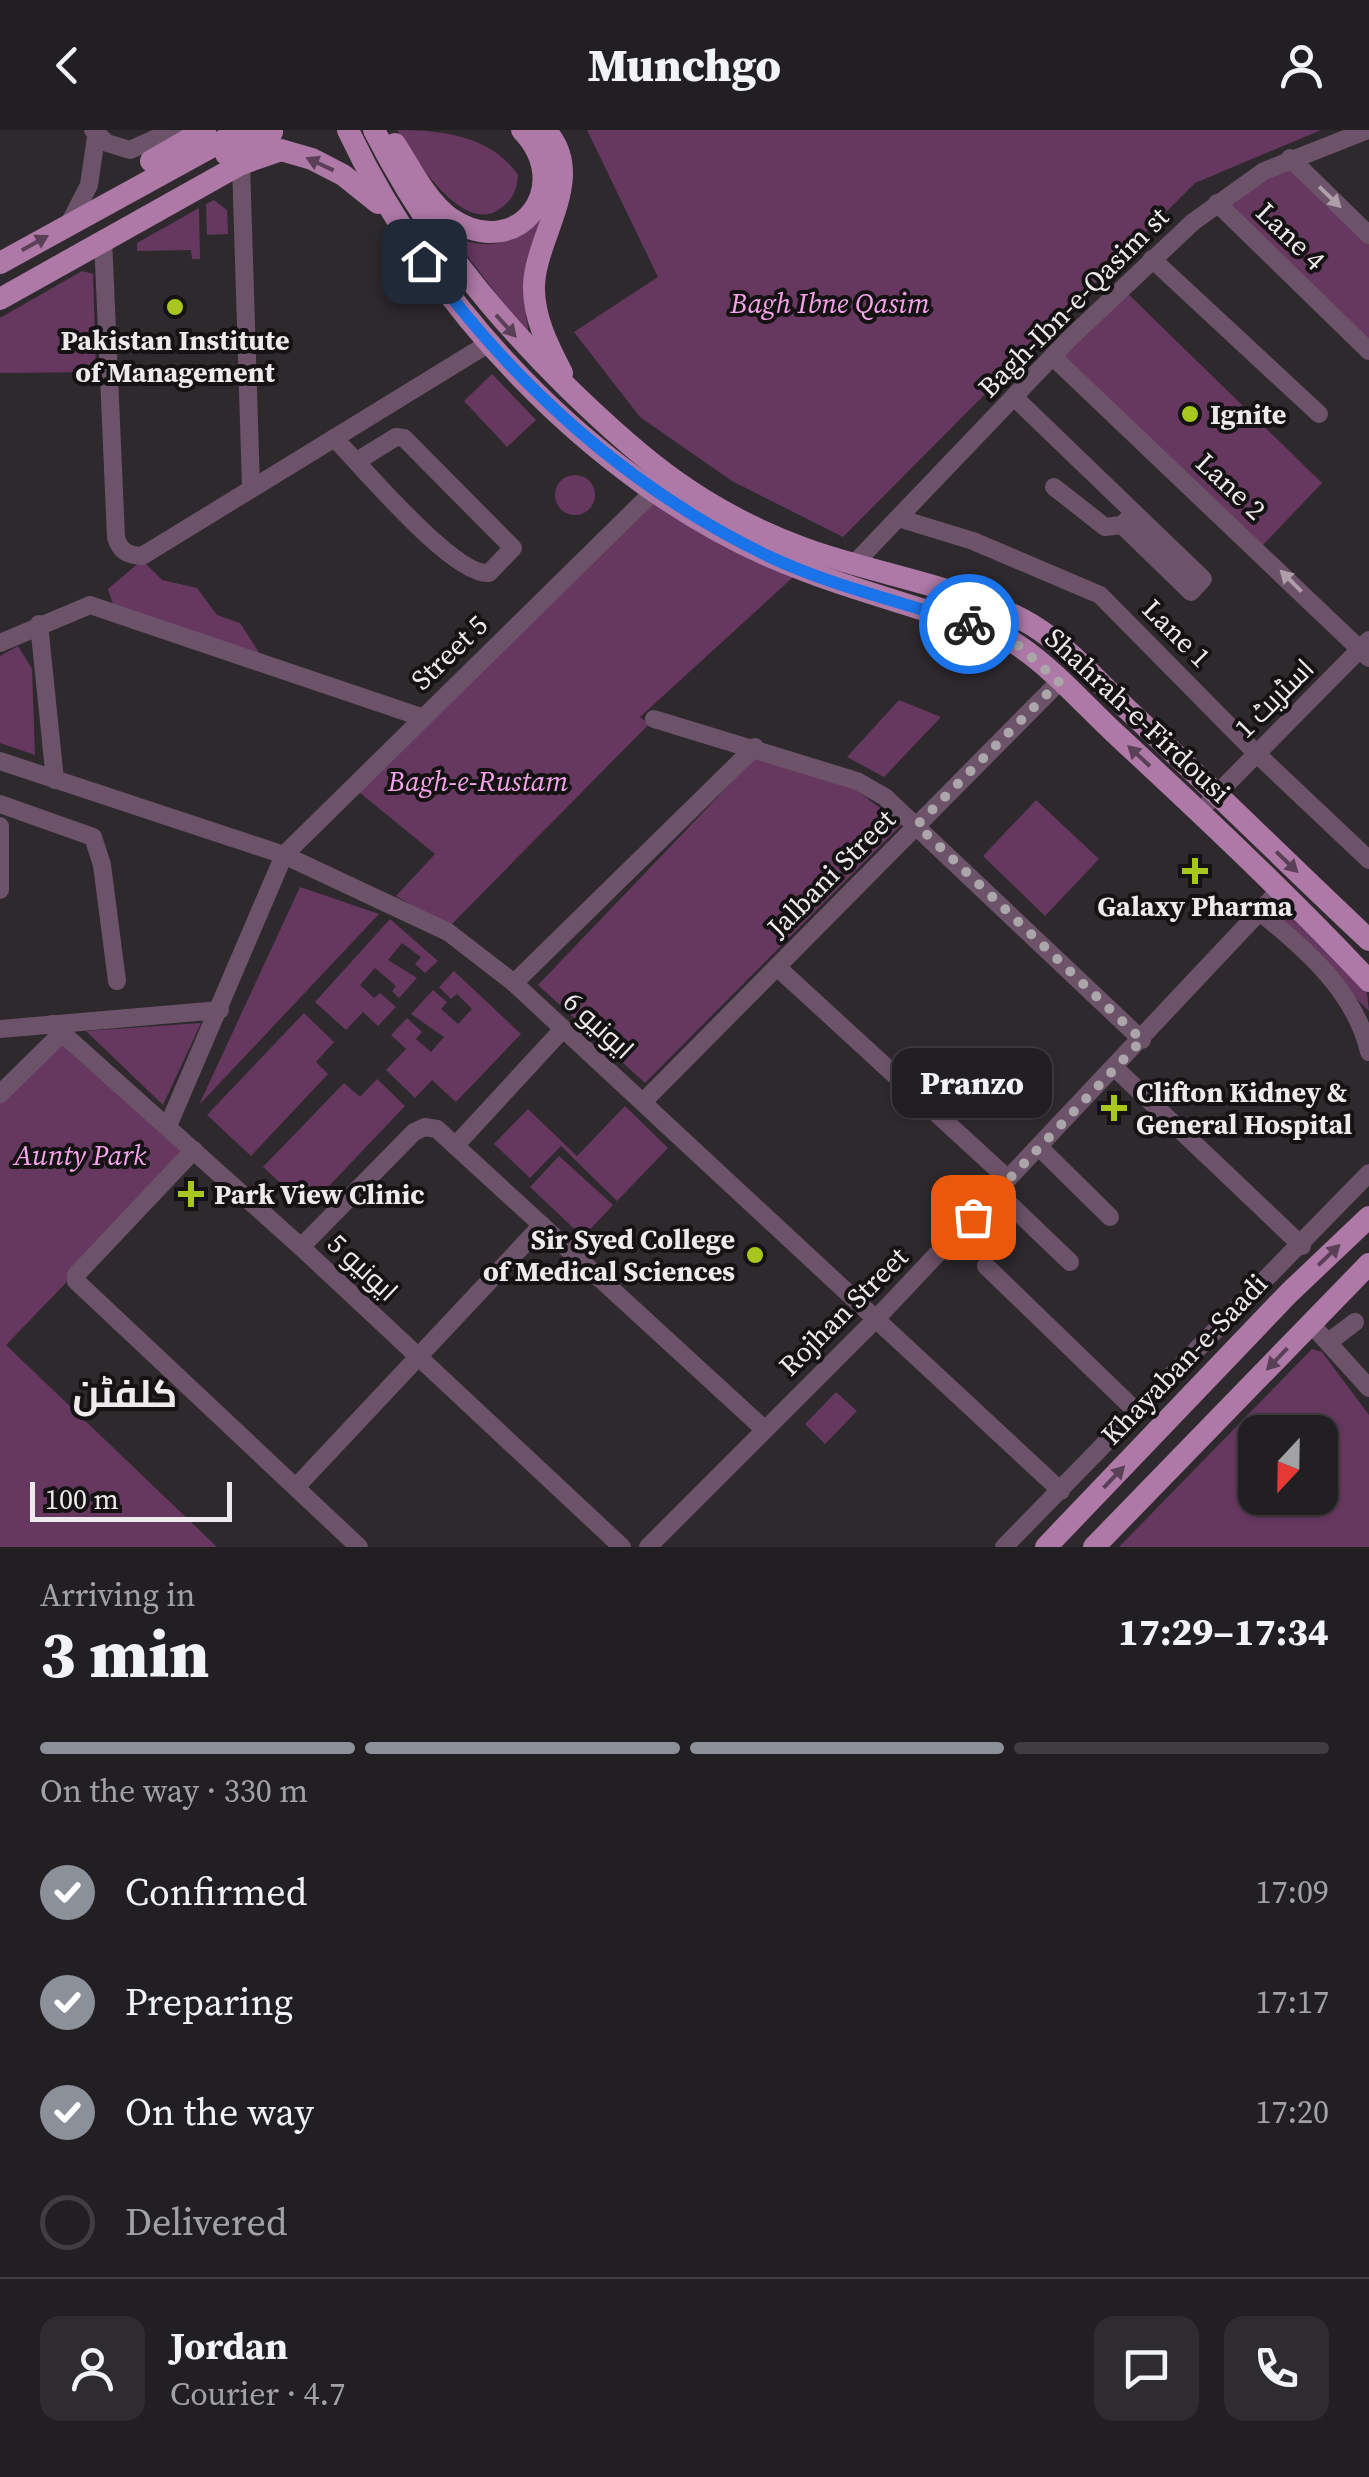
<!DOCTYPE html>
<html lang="en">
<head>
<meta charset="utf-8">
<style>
	:root { --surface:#221f22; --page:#2e2c2f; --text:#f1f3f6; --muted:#a2a2a5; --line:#3f3d40; --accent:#8c9099 }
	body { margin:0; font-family:"Source Serif 4",Cairo,serif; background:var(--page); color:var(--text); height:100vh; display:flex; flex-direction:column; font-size:38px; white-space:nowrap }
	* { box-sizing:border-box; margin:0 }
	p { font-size:32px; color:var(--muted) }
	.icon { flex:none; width:55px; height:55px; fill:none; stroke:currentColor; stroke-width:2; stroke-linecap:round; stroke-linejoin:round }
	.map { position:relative; height:1417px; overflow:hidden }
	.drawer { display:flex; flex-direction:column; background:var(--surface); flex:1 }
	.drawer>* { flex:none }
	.needle { width:65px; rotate:202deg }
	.tools { position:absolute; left:1238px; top:1285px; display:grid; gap:20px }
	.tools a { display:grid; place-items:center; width:100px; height:100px; border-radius:20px; background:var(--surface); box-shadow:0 2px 8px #0004,0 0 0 2px var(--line); font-size:50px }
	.scale { position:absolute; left:30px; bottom:25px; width:202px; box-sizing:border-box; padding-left:10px; border:5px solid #ede9ec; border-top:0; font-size:28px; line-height:35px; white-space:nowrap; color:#ede9ec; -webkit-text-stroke:8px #151214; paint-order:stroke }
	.pin { position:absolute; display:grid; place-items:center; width:85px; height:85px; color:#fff; margin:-42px; border-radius:20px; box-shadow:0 5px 15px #0006 }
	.courier { position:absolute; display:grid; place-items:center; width:100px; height:100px; margin:-50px; border:8px solid #1a73e8; border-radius:50%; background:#fff; color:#222; box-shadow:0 2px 12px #0007 }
	.bubble { position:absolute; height:70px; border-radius:20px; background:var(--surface); box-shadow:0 2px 8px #0004,0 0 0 2px var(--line); font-size:32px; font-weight:800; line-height:70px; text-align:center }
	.overview em { font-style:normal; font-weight:800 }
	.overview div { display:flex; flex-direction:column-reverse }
	.overview { display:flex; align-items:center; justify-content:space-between; height:170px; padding:0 40px }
	h1 { font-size:65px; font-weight:800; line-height:75px }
	.bar { display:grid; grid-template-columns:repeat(4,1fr); gap:15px 10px; align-content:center; height:120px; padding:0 40px }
	.bar i { height:12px; border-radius:8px; background:var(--line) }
	.bar .selected { background:var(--accent) }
	.bar p { grid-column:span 4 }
	.line { display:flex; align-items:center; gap:25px; padding:0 40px; border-top:2px solid var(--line) }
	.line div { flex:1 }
	.round { display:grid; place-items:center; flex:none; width:105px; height:105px; border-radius:20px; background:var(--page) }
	ol { padding:0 40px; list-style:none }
	li { display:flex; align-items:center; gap:30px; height:110px }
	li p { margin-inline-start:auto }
	li .icon { padding:10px; border-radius:50%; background:var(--accent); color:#fff; stroke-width:4 }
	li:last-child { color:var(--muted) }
	li i { width:55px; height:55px; border:5px solid var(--line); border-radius:50% }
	header { display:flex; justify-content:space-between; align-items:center; height:130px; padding:0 40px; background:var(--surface); font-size:45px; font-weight:800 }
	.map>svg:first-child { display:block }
	.green { fill:#663860; fill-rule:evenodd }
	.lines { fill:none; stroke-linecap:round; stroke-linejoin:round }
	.minor { stroke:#6d5369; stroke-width:18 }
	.major { stroke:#ae79a6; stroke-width:22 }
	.oneway { fill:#5a4056 }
	.oneway2 { fill:#ad9eaa }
	.done { stroke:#aaa6a9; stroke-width:10; stroke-dasharray:0 18 }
	.route { stroke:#1a73e8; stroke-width:12 }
	.poi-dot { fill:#a7c71e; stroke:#151214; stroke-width:4 }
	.labels { text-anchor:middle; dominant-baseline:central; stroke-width:8; stroke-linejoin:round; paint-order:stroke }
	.street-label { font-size:28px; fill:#ede9ec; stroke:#151214 }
	.park-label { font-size:28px; font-style:italic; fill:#f7a2eb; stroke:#151214 }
	.poi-label { font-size:28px; font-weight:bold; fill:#ede9ec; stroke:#151214; text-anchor:start }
	.district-label { font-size:38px; font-weight:bold; fill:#ede9ec; stroke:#151214 }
</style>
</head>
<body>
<header><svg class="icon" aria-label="back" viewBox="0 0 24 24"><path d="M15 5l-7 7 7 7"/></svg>Munchgo<svg class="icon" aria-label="person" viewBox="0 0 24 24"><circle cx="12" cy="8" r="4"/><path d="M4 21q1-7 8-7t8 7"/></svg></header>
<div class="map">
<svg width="1369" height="1417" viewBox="0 0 1369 1417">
	<rect width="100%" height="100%" fill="#2e292d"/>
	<g class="green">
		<path d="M397,0c43,0 94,5 121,45 -1,15 -5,24 -17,33 -38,30 -88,-53 -104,-78z"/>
		<path d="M587,0h734l-126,53 -352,354 -111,-56 -92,-64 -66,-85 84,-55z"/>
		<path d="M1290,27l79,77v117l-152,-148z"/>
		<path d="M214,70l13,10 1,24 -21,1 -1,-31z"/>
		<path d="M199,78l1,51h-8l-1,-9 -54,1v-8z"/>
		<path d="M543,84l-19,86 5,36 -78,-101c38,18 64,9 92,-21z"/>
		<path d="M82,141l11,3 3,98 -96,1v-55z"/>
		<path d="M1122,158l200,195 -61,64 -202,-196z"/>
		<path d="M492,244l44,46 -29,27 -43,-46z"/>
		<circle cx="575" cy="365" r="20"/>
		<path d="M654,361l148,78 -162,148 9,7 -200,203 -53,-31 39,-42 -81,-66z"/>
		<path d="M142,430l20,20 35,8 20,27 23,8 20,31 -147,-50 -5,-15z"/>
		<path d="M18,516l14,23 3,86 -35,-12v-87z"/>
		<path d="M899,570l42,17 -57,60 -37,-20z"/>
		<path d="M755,628l98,30 49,36 -257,259 -107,-98z"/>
		<path d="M1036,670l63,59 -54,57 -62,-60z"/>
		<path d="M300,757l79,27 -180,191z"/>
		<path d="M1283,779l84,84 2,18 -95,-94z"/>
		<path d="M390,789l48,42 -13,12 -10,-9 6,-7 -19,-14 -14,17 29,18 -18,20 -7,-7 4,-5 -21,-18 -15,17 14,13 6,-5 16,14 -18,19 -15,-14 -17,18 -31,-28z"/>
		<path d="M454,841l67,63 -65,68 -24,-22 -17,18 -29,-28 20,-21 -15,-14 16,-17 15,14 -6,7 15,13 13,-15 -33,-23 22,-24 14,12 -6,7 17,15 14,-15 -15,-15 -6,5 -12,-12z"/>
		<path d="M304,883l30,29 -18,20 12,12 -77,82 -44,-41z"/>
		<path d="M201,893l-38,82 -77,-74z"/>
		<path d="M62,903l132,117 -188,195 211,202h-217v-450z"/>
		<path d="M377,949l28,27 -97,102 -45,-41 81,-84 16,14z"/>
		<path d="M625,976l43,42 -51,53 -56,-55 -31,32 -36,-34 34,-35 49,47z"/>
		<path d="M559,1026l54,49 -30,32 -53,-50z"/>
		<path d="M1312,1219l10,3 47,63v132h-250zM1320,1302v66h-65v-66z"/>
		<path d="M836,1262l21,19 -32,33 -20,-20z"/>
	</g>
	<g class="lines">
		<g class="minor">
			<path d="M93,0l14,13 23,7 44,-20"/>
			<path d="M1290,28l79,77"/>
			<path d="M241,34l10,323"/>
			<path d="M1217,73l152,148"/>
			<path d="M69,94l20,-39 8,-55"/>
			<path d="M103,109l13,298c4,15 12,18 26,19l349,-214"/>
			<path d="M1152,129l167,155"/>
			<path d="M1053,227l316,301"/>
			<path d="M1014,267l189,182 -12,13 -69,-67 12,-12"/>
			<path d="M334,308c28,28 120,139 155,135l24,-25 -109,-110 -8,-1 -39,24"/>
			<path d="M1054,357l51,40 17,-2"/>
			<path d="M898,388l75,23 127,54 157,159 112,106"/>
			<path d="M853,435l216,-226 124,-117 71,-51 104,-41"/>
			<path d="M39,494l16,156"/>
			<path d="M0,513l90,-38 331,112"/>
			<path d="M654,589l203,62 28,16 257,243"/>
			<path d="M0,631l284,94 164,77 66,51 547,508"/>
			<path d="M1210,671l159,-161"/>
			<path d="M0,674l93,33 9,28 15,116"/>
			<path d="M0,696v64"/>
			<path d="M1260,782c47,39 95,79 109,140"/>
			<path d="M777,837l231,212"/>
			<path d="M514,853l241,-236"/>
			<path d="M52,894l249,223 321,300"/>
			<path d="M0,899l220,-19"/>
			<path d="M1115,938l187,178"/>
			<path d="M0,964l62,-61"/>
			<path d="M643,972l416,-420"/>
			<path d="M168,996l116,-271 370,-364"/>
			<path d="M455,1016l108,-117"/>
			<path d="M1039,1017l71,70"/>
			<path d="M194,1020l-118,125v6l283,266"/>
			<path d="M997,1062l73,70"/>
			<path d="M301,1117l113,-115 11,-5 12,2 327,300"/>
			<path d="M986,1136l152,147"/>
			<path d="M1311,1194l58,64"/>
			<path d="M1330,1211l25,-19"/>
			<path d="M296,1357l246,-262"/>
			<path d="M648,1417l227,-227 403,-428"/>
			<path d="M1004,1417l365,-374"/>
		</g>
		<g class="major">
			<path d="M348,0c82,175 244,349 423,427 48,21 99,36 150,52 32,9 70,18 98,37 37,25 69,63 101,92 85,79 170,159 249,243"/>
			<path d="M374,0c50,99 115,180 194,258 75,73 135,123 235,160 70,26 167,40 229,77 36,22 66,57 96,85 82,76 160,154 241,230"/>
			<path d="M545,0c43,46 -9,105 -11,155 -1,32 14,61 28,88"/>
			<path d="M395,14c15,23 32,58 55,74 67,46 127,-31 72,-88"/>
			<path d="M226,24l46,-22"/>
			<path d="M151,31l54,-31"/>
			<path d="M0,133l242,-133"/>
			<path d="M0,169l241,-135 40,-14 31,9 31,16 35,28"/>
			<path d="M1046,1417l243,-254 80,-76"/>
			<path d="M1094,1417l275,-283"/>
		</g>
	</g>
	<defs><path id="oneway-solid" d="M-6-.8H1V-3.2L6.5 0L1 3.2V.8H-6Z" transform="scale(2.5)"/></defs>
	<g class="oneway">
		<use href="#oneway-solid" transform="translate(320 34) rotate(-155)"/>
		<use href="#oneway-solid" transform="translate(35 113) rotate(-29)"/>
		<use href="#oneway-solid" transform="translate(506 196) rotate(48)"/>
		<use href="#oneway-solid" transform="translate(1139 626) rotate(-137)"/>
		<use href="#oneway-solid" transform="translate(1287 732) rotate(44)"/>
		<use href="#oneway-solid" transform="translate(1329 1125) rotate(-44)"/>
		<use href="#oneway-solid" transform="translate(1277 1229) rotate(134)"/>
		<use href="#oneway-solid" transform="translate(1114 1347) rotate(-46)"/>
	</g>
	<g class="oneway2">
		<use href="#oneway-solid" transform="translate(1330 67) rotate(44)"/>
		<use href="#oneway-solid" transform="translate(1291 451) rotate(-135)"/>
	</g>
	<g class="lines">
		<path class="done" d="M969,494l50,22 40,36 -142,143 225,215 -169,177"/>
		<path class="route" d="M424,131c90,124 205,228 344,295 63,30 134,46 201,68"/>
	</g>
	<g class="poi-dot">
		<circle cx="175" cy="177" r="10"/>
		<circle cx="1190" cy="284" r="10"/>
		<path d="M1190 726h10v10h10v10h-10v10h-10v-10h-10v-10h10z"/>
		<path d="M1109 963h10v10h10v10h-10v10h-10v-10h-10v-10h10z"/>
		<path d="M186 1049h10v10h10v10h-10v10h-10v-10h-10v-10h10z"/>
		<circle cx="755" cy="1125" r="10"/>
	</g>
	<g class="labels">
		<g class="street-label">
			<text transform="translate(1291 106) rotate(44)">Lane 4</text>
			<text transform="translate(1073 172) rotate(-45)">Bagh-Ibn-e-Qasim st</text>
			<text transform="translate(1231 356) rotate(43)">Lane 2</text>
			<text transform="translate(1177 503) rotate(45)">Lane 1</text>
			<text transform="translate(449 522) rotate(-44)">Street 5</text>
			<text transform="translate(1274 568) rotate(-45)">اسٹریٹ 1</text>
			<text transform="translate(1138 585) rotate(43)">Shahrah-e-Firdousi</text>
			<text transform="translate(831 743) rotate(-45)">Jalbani Street</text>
			<text transform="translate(599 895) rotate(43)">ایونیو 6</text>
			<text transform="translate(363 1137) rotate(43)">ایونیو 5</text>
			<text transform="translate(843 1181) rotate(-45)">Rojhan Street</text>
			<text transform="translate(1184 1229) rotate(-46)">Khayaban-e-Saadi</text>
		</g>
		<g class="park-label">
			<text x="830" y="173">Bagh Ibne Qasim</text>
			<text x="478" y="651">Bagh-e-Rustam</text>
			<text x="80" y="1025">Aunty Park</text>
		</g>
		<g class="poi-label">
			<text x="175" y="210" text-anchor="middle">Pakistan Institute<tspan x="175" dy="32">of Management</tspan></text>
			<text x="1210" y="284">Ignite</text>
			<text x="1195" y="776" text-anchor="middle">Galaxy Pharma</text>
			<text x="1136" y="962">Clifton Kidney &amp;<tspan x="1136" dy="32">General Hospital</tspan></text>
			<text x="214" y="1064">Park View Clinic</text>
			<text x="735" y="1109" text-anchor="end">Sir Syed College<tspan x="735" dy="32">of Medical Sciences</tspan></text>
		</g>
		<g class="district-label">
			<text x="125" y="1264">کلفٹن</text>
		</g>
	</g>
</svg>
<div class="tools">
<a><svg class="needle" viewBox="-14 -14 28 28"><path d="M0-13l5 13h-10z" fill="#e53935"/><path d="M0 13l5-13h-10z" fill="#a2a2a5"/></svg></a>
</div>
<div class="scale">100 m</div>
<div class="pin" style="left:973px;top:1087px;background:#ea580c"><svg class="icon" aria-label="bag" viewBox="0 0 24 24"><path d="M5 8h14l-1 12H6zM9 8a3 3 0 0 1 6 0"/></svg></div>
<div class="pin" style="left:424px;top:131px;background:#1f2937"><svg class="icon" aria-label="home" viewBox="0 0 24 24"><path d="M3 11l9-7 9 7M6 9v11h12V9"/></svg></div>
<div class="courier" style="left:969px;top:494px"><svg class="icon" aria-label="bike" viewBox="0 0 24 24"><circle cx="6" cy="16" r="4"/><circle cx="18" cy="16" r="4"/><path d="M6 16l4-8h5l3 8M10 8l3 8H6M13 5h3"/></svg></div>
<div class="bubble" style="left:892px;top:918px;width:160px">Pranzo</div>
</div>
<section class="drawer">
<div class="overview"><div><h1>3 min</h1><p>Arriving in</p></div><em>17:29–17:34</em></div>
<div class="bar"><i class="selected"></i><i class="selected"></i><i class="selected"></i><i></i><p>On the way · 330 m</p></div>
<ol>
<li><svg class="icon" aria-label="check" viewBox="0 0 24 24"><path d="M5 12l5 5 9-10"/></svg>Confirmed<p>17:09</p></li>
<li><svg class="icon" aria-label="check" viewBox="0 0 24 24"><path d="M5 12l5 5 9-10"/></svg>Preparing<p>17:17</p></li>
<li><svg class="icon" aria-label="check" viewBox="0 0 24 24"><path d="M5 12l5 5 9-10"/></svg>On the way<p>17:20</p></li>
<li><i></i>Delivered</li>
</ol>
<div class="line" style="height:180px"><a class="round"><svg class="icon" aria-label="person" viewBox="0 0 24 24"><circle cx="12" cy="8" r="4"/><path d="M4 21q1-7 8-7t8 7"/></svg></a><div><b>Jordan</b><p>Courier · 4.7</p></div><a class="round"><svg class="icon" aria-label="chat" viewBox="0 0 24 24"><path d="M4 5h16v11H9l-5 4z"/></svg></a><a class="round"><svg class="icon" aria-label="phone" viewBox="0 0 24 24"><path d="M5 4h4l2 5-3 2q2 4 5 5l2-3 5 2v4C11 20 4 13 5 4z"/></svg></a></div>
</section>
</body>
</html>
